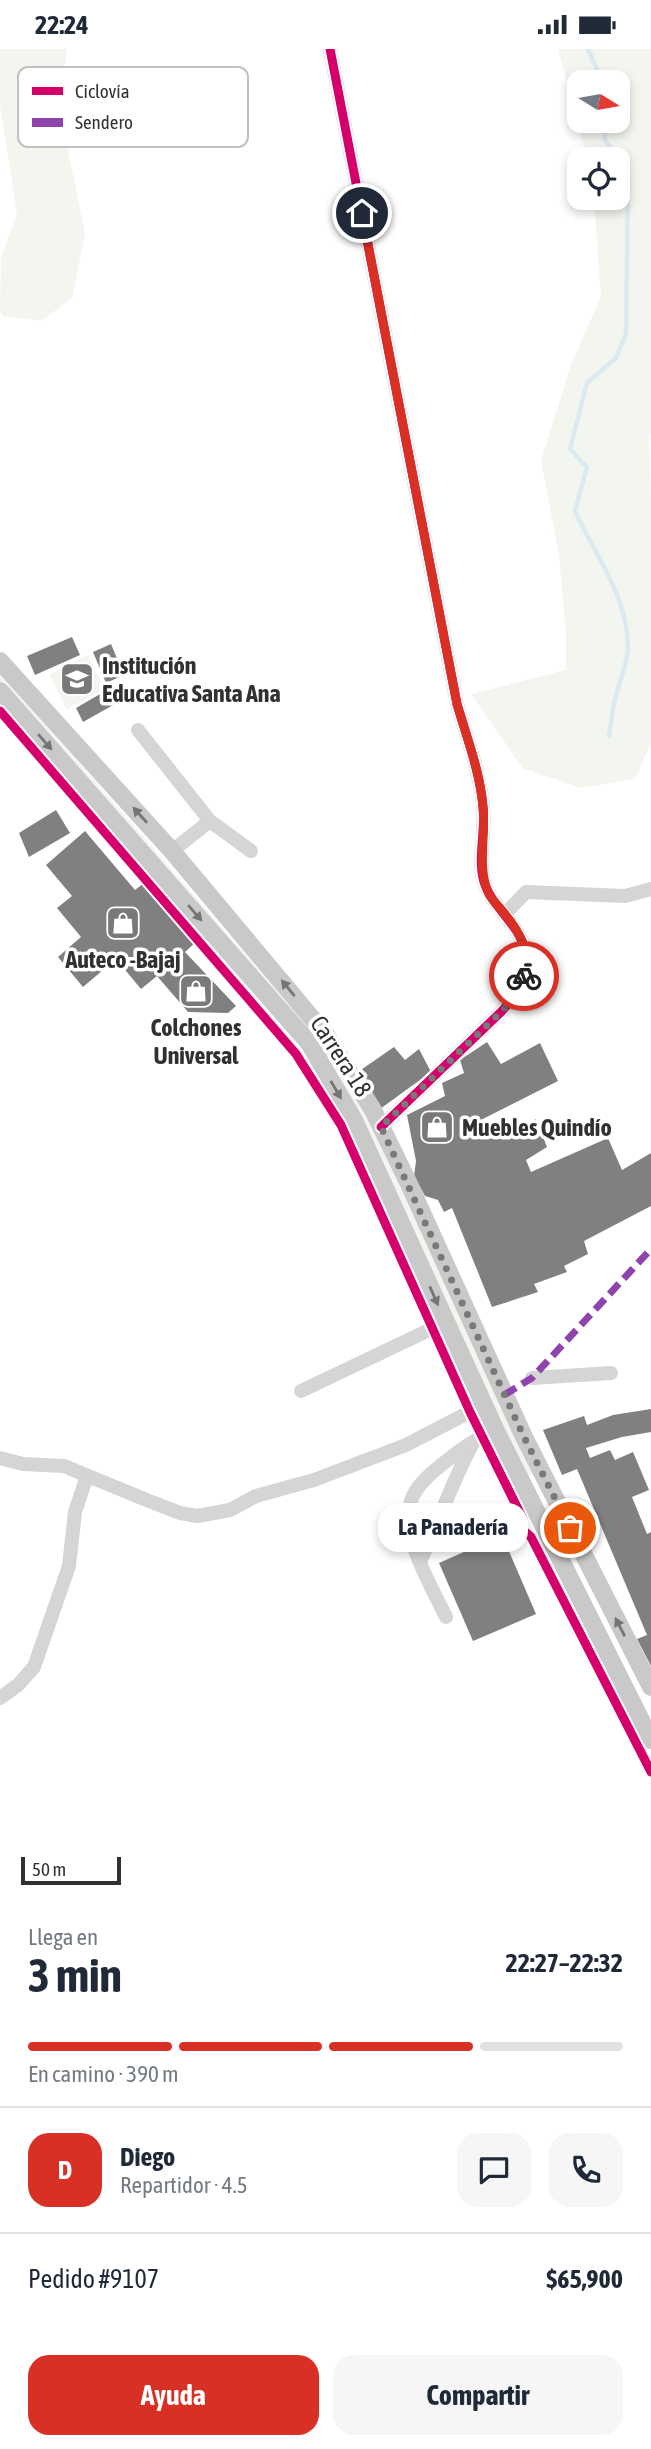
<!DOCTYPE html>
<html lang="es">
<head>
<meta charset="utf-8">
<style>
	:root { --surface:#fff; --page:#f6f6f7; --text:#1f2937; --muted:#747a83; --line:#e0e1e3; --accent:#d93025 }
	body { margin:0; font-family:"Asap Condensed",sans-serif; background:var(--page); color:var(--text); height:100vh; display:flex; flex-direction:column; font-size:26px; white-space:nowrap }
	* { box-sizing:border-box; margin:0 }
	p { font-size:23px; color:var(--muted) }
	.icon { flex:none; width:38px; height:38px; fill:none; stroke:currentColor; stroke-width:2; stroke-linecap:round; stroke-linejoin:round }
	.map { position:relative; height:1854px; overflow:hidden }
	.details { display:flex; flex-direction:column; background:var(--surface); flex:1 }
	.details>* { flex:none }
	.needle { width:46px; rotate:101deg }
	.fabs { position:absolute; left:567px; top:21px; display:grid; gap:14px }
	.fabs a { display:grid; place-items:center; width:63px; height:63px; border-radius:14px; background:var(--surface); box-shadow:0 4px 10px #0003; font-size:35px }
	.scale { position:absolute; left:21px; bottom:18px; width:100px; box-sizing:border-box; padding-left:7px; border:4px solid #313131; border-top:0; font-size:19px; line-height:24px; white-space:nowrap; color:#313131; -webkit-text-stroke:5px #fff; paint-order:stroke }
	.pin { position:absolute; display:grid; place-items:center; width:60px; height:60px; color:#fff; margin:-30px; border:4px solid #fff; border-radius:50%; box-shadow:0 2px 7px #0007 }
	.courier { position:absolute; display:grid; place-items:center; width:70px; height:70px; margin:-35px; border:5px solid #d93025; border-radius:50%; background:#fff; color:#222; box-shadow:0 2px 9px #0007 }
	.bubble { position:absolute; height:49px; border-radius:21px; background:var(--surface); box-shadow:0 4px 10px #0003; font-size:23px; font-weight:700; line-height:49px; text-align:center }
	.headline em { font-style:normal; font-weight:700 }
	.headline div { display:flex; flex-direction:column-reverse }
	.headline { display:flex; align-items:center; justify-content:space-between; height:119px; padding:0 28px }
	h1 { font-size:46px; font-weight:700; line-height:52px }
	.bar { display:grid; grid-template-columns:repeat(4,1fr); gap:10px 7px; align-content:center; height:84px; padding:0 28px }
	.bar i { height:9px; border-radius:5px; background:var(--line) }
	.bar .selected { background:var(--accent) }
	.bar p { grid-column:span 4 }
	.line { display:flex; align-items:center; gap:18px; padding:0 28px; border-top:2px solid var(--line) }
	.line div { flex:1 }
	.round { display:grid; place-items:center; flex:none; width:74px; height:74px; border-radius:21px; background:var(--page) }
	.action { display:flex; gap:14px; margin-top:auto; padding:14px 28px }
	.action a { flex:1; height:80px; border-radius:21px; background:var(--accent); color:#fff; font-size:28px; font-weight:700; line-height:80px; text-align:center }
	.action a+a { background:var(--page); color:var(--text) }
	.status { display:flex; justify-content:space-between; align-items:center; height:49px; padding:0 35px; background:var(--surface); direction:ltr }
	.status svg { height:19px; fill:currentColor }
	.map>svg:first-child { display:block }
	.green { fill:#f2f6ee; fill-rule:evenodd }
	.lines { fill:none; stroke-linecap:round; stroke-linejoin:round }
	.stream { stroke:#dbeaf0; stroke-width:4.5 }
	.building { fill:#808080 }
	.minor { stroke:#d5d5d5; stroke-width:14 }
	.major { stroke:#c9c9c9; stroke-width:18 }
	.quiet { stroke:#8e44ad; stroke-width:7; stroke-dasharray:14 7; stroke-linecap:butt }
	.cycleway-casing { stroke:#fff; stroke-width:13 }
	.cycleway { stroke:#d6006c; stroke-width:9 }
	.oneway { fill:#757575 }
	.done { stroke:#797979; stroke-width:7; stroke-dasharray:0 12.6 }
	.route { stroke:#d93025; stroke-width:9 }
	.labels { text-anchor:middle; dominant-baseline:central; stroke-width:7; stroke-linejoin:round; paint-order:stroke }
	.poi-label { font-size:24px; font-weight:bold; fill:#313131; stroke:#fff; text-anchor:start }
	.street-label { font-size:24px; fill:#313131; stroke:#fff }
	.key { fill:#fff; stroke:#c1c1c1; stroke-width:2 }
	.key-label { font-size:19px; fill:#313131 }
</style>
</head>
<body>
<div class="status"><b>22:24</b><svg viewBox="0 0 49 12"><path d="M0 12V9h3v3zM5 12V6h3v6zM10 12V3h3v9zM15 12V0h3v12zM26 1h20v11H26zM47 4h2v5h-2z"/></svg></div>
<div class="map">
<svg width="651" height="1854" viewBox="0 0 651 1854">
	<rect width="100%" height="100%" fill="#fff"/>
	<g class="green">
		<path d="M0,0h67l-8,58 26,126 -13,65 -31,23 -37,-5 -4,-5 1,-53 16,-44 -17,-109z"/>
		<path d="M558,0h93v384l-2,7 2,69v234l-16,36 -54,9 -58,-20 -52,-74 95,-24v-37l-7,-79 -18,-93 31,-99 29,-65 -7,-99h24v-39h-31zM618,33v39h-39v-39z"/>
		<path d="M87,606l18,34 -38,20 -18,-34z"/>
		<path d="M0,623l321,369 44,72 169,360 -9,4 -165,-360 -360,-436z"/>
	</g>
	<g class="lines">
		<g class="stream">
			<path d="M588,0l10,23 2,10"/>
			<path d="M604,72l1,20 13,15 10,27 -2,151 -10,24 -29,25 -17,66 17,18 -12,44c20,44 52,84 53,135 0,17 -9,36 -13,53 -3,12 -4,25 -6,37"/>
		</g>
	</g>
	<g class="building">
		<path d="M72,588l8,18 -45,20 -8,-19z"/>
		<path d="M111,595l13,31 -18,8 -13,-31z"/>
		<path d="M107,641l8,14 -32,18 -7,-14z"/>
		<path d="M56,761l14,23 -41,24 -10,-24z"/>
		<path d="M85,782l50,59 9,-7 51,60 -10,9 51,54 -8,7 -40,-1 -31,-36 -16,13 -25,-30 -33,28 -25,-30 23,-20 -24,-29 15,-12 -26,-31z"/>
		<path d="M487,993l14,22 39,-21 18,38 -97,49 3,7 45,-17 3,12 24,-13 11,28 -21,13 5,12 77,-34 14,32 29,-17v53l-67,35 4,13 -24,12 3,6 -33,12 4,8 -46,15 -40,-99 -8,4 -6,-12 -13,-4 -11,-20 2,-15 -9,-46 38,-19 -3,-13 22,-10 -4,-13z"/>
		<path d="M394,998l11,13 14,-11 12,23 -51,37 -25,-35z"/>
		<path d="M651,1360v23l-29,5 -36,11 4,10 20,-8 5,10 18,-8 16,38 -17,7 15,37 4,-2v134l-14,-27 10,-4 -70,-166 -15,6 -19,-45 41,-14 3,9 26,-10z"/>
		<path d="M502,1486l34,79 -63,27 -34,-78z"/>
	</g>
	<g class="lines">
		<g class="minor">
			<path d="M330,0l127,655c10,34 23,68 26,103 3,24 -6,52 1,75 9,28 41,46 43,78 2,20 -13,37 -25,51l-121,116"/>
			<path d="M138,681l72,91 41,30"/>
			<path d="M172,802l38,-30"/>
			<path d="M505,865l21,-22 99,4 26,-7"/>
			<path d="M532,1329l79,-5"/>
			<path d="M301,1342l145,-69"/>
			<path d="M0,1409l23,6 41,2 85,35 31,12 17,3 33,-6 26,-14 58,-16 92,-35 77,-40"/>
			<path d="M420,1513c19,-40 32,-81 53,-119"/>
			<path d="M446,1568c-15,-32 -48,-84 -34,-119 5,-12 18,-24 28,-32 17,-14 35,-27 55,-37"/>
			<path d="M0,1649l18,-13 16,-18 35,-101 6,-54 12,-36"/>
		</g>
		<g class="major">
			<path d="M0,612l172,190 154,184 47,75 35,72 116,255 127,250"/>
			<path d="M0,642l309,352 45,77 141,309 156,311"/>
		</g>
		<path class="quiet" d="M504,1346l28,-17 119,-129"/>
		<g class="cycleway-casing">
			<g id="cycleway">
				<path d="M330,0l127,655c10,34 23,68 26,103 3,24 -6,52 1,75 9,28 41,46 43,78 2,20 -13,37 -25,51l-121,116"/>
				<path d="M0,662l296,343 45,71 129,287 52,105 1,13 8,7 120,235"/>
			</g>
		</g>
		<use href="#cycleway" class="cycleway"/>
	</g>
	<defs><path id="oneway-solid" d="M-6-.8H1V-3.2L6.5 0L1 3.2V.8H-6Z" transform="scale(1.75)"/></defs>
	<g class="oneway">
		<use href="#oneway-solid" transform="translate(45 693) rotate(49)"/>
		<use href="#oneway-solid" transform="translate(140 766) rotate(-132)"/>
		<use href="#oneway-solid" transform="translate(195 864) rotate(49)"/>
		<use href="#oneway-solid" transform="translate(288 939) rotate(-129)"/>
		<use href="#oneway-solid" transform="translate(336 1041) rotate(60)"/>
		<use href="#oneway-solid" transform="translate(434 1247) rotate(66)"/>
		<use href="#oneway-solid" transform="translate(620 1578) rotate(-117)"/>
	</g>
	<g class="lines">
		<path class="done" d="M524,927l-9,20 -13,15 -121,116 143,310 46,91"/>
		<path class="route" d="M362,164l95,491c10,34 23,68 26,103 3,28 -6,59 5,85 3,8 11,14 16,21 16,19 26,38 20,63"/>
	</g>
	<defs>
		<g id="school-square" transform="scale(1.75)"><rect x="-9" y="-9" width="18" height="18" rx="4" fill="#797979" stroke="#fff"/><path d="M0-5L7-2L0 1L-7-2ZM-4 1L0 2.5L4 1V4Q0 6-4 4Z" fill="#fff"/></g>
		<g id="shop-square" transform="scale(1.75)"><rect x="-9" y="-9" width="18" height="18" rx="4" fill="#797979" stroke="#fff"/><path d="M-5-2.5h2.3a2.7 3.5 0 0 1 5.4 0H5L5.5 6h-11ZM-1.5-2.5h3a1.5 2.3 0 0 0-3 0Z" fill="#fff"/></g>
	</defs>
	<g fill-rule="evenodd">
		<use href="#school-square" x="77" y="630"/>
		<use href="#shop-square" x="123" y="874"/>
		<use href="#shop-square" x="196" y="942"/>
		<use href="#shop-square" x="437" y="1078"/>
	</g>
	<g class="labels">
		<g class="poi-label">
			<text x="102" y="616">Institución<tspan x="102" dy="28">Educativa Santa Ana</tspan></text>
			<text x="123" y="910" text-anchor="middle">Auteco -Bajaj</text>
			<text x="196" y="978" text-anchor="middle">Colchones<tspan x="196" dy="28">Universal</tspan></text>
			<text x="462" y="1078">Muebles Quindío</text>
		</g>
		<g class="street-label">
			<text transform="translate(341 1007) rotate(57)">Carrera 18</text>
		</g>
	</g>
	<rect x="18" y="18" width="230" height="80" rx="10" class="key"/>
	<rect x="32" y="38" width="31" height="8" fill="#d6006c"/>
	<rect x="32" y="69" width="31" height="9" fill="#8e44ad"/>
	<g class="key-label">
		<text x="75" y="49">Ciclovía</text>
		<text x="75" y="80">Sendero</text>
	</g>
</svg>
<div class="fabs">
<a><svg class="needle" viewBox="-14 -14 28 28"><path d="M0-13l5 13h-10z" fill="#e53935"/><path d="M0 13l5-13h-10z" fill="#747a83"/></svg></a>
<a><svg class="icon" aria-label="locate" viewBox="0 0 24 24"><circle cx="12" cy="12" r="6"/><path d="M12 2v4M12 18v4M2 12h4M18 12h4"/></svg></a>
</div>
<div class="scale">50 m</div>
<div class="pin" style="left:570px;top:1479px;background:#ea580c"><svg class="icon" aria-label="bag" viewBox="0 0 24 24"><path d="M5 8h14l-1 12H6zM9 8a3 3 0 0 1 6 0"/></svg></div>
<div class="pin" style="left:362px;top:164px;background:#1f2937"><svg class="icon" aria-label="home" viewBox="0 0 24 24"><path d="M3 11l9-7 9 7M6 9v11h12V9"/></svg></div>
<div class="courier" style="left:524px;top:927px"><svg class="icon" aria-label="bike" viewBox="0 0 24 24"><circle cx="6" cy="16" r="4"/><circle cx="18" cy="16" r="4"/><path d="M6 16l4-8h5l3 8M10 8l3 8H6M13 5h3"/></svg></div>
<div class="bubble" style="left:378px;top:1454px;width:150px">La Panadería</div>
</div>
<section class="details">
<div class="headline"><div><h1>3 min</h1><p>Llega en</p></div><em>22:27–22:32</em></div>
<div class="bar"><i class="selected"></i><i class="selected"></i><i class="selected"></i><i></i><p>En camino · 390 m</p></div>
<div class="line" style="height:126px"><b class="round" style="background:var(--accent);color:#fff">D</b><div><b>Diego</b><p>Repartidor · 4.5</p></div><a class="round"><svg class="icon" aria-label="chat" viewBox="0 0 24 24"><path d="M4 5h16v11H9l-5 4z"/></svg></a><a class="round"><svg class="icon" aria-label="phone" viewBox="0 0 24 24"><path d="M5 4h4l2 5-3 2q2 4 5 5l2-3 5 2v4C11 20 4 13 5 4z"/></svg></a></div>
<div class="line" style="height:91px"><div>Pedido #9107</div><b>$65,900</b></div>
<div class="action"><a>Ayuda</a><a>Compartir</a></div>
</section>
</body>
</html>
